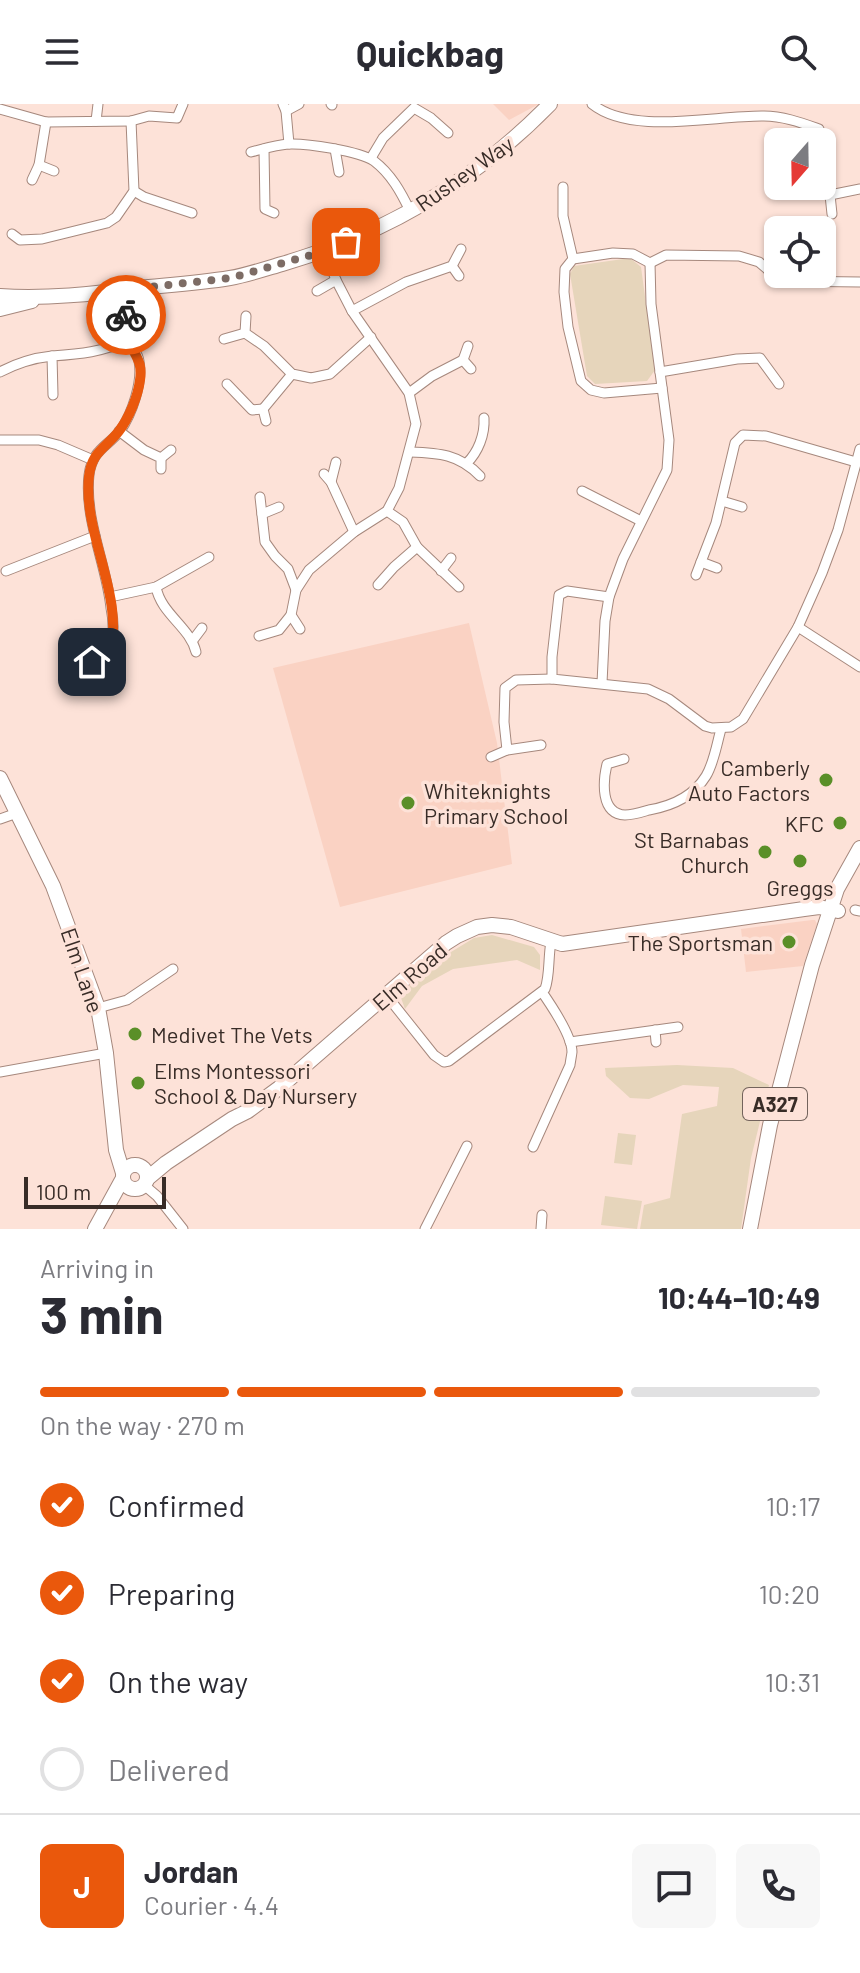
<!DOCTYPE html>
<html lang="en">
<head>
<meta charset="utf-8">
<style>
	:root { --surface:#fff; --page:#f7f7f7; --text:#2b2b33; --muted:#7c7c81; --line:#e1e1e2; --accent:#ea580c }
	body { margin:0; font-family:Barlow,sans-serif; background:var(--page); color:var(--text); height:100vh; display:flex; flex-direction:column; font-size:30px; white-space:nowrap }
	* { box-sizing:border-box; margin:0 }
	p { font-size:26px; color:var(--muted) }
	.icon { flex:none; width:44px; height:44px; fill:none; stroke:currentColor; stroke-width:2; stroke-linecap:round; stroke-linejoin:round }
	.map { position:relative; height:1125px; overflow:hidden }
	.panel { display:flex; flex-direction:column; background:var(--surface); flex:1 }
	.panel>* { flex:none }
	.needle { width:52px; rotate:200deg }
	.buttons { position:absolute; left:764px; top:24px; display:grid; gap:16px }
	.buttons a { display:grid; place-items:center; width:72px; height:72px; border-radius:12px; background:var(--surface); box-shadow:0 2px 6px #0004; font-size:40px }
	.scale { position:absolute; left:24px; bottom:20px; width:142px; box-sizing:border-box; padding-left:8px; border:4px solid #382c27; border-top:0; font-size:22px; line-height:28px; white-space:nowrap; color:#382c27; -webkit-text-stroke:6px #fde2d8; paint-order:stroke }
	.pin { position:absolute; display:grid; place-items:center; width:68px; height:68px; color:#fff; margin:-34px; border-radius:16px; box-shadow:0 4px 12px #0006 }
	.courier { position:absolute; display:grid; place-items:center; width:80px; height:80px; margin:-40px; border:6px solid #ea580c; border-radius:50%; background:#fff; color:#222; box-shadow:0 2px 10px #0007 }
	.head em { font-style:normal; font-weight:700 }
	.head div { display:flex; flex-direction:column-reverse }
	.head { display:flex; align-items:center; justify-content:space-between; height:136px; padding:0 40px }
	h1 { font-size:52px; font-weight:700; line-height:60px }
	.bar { display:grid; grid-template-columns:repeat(4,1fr); gap:12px 8px; align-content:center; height:96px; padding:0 40px }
	.bar i { height:10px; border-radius:6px; background:var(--line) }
	.bar .active { background:var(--accent) }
	.bar p { grid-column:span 4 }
	.line { display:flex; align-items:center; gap:20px; padding:0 40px; border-top:2px solid var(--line) }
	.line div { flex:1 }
	.round { display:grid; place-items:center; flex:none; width:84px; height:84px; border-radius:12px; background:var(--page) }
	ol { padding:0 40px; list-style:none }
	li { display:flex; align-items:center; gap:24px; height:88px }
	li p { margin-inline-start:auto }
	li .icon { padding:8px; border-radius:50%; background:var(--accent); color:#fff; stroke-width:4 }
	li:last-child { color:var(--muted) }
	li i { width:44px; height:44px; border:4px solid var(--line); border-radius:50% }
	header { display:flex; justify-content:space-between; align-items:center; height:104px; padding:0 40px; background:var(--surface); font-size:36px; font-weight:700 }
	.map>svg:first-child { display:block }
	.built { fill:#fad2c3 }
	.green { fill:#e6d5bb }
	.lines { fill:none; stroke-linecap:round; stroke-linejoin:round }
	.street-casing { stroke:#a6887d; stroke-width:11 }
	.secondary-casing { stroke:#a6887d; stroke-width:16 }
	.primary-casing { stroke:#a6887d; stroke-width:16 }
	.street { stroke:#fff; stroke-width:9 }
	.secondary { stroke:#fff; stroke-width:14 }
	.primary { stroke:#fff; stroke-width:14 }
	.done { stroke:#7d6c65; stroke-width:8; stroke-dasharray:0 14.4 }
	.route { stroke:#ea580c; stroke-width:10 }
	.poi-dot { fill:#5a8f28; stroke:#fde2d8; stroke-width:3 }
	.labels { text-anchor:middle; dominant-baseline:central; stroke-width:7; stroke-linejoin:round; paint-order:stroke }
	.shield { fill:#fde2d8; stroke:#73635c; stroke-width:2 }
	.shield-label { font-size:20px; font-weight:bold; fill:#382c27 }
	.street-label { font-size:22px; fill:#382c27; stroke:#fde2d8 }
	.poi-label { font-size:22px; fill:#382c27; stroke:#fde2d8; text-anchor:end }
</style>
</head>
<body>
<header><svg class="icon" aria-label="menu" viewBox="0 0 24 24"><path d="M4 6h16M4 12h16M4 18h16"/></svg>Quickbag<svg class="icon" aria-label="search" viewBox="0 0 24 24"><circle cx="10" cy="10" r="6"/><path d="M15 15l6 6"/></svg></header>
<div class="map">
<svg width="860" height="1125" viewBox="0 0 860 1125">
	<rect width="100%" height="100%" fill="#fde2d8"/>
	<g class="built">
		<path d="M493,0h46l-30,16z"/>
		<path d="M469,519l28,120 15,121 -172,43 -67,-239z"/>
		<path d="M812,816h3l2,4 -14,42 -57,6 -5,-43z"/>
	</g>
	<g class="green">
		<path d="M630,154l11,9 14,103 -8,11 -52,3 -8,-8 -17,-102 4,-8z"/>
		<path d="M492,831l42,12 6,8v15l-23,-10 -64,9 -31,17 -17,23 -4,-11 2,-7 48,-39 23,-14z"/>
		<path d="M677,961l56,3 36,17 -18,73 -10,71h-101l4,-24 26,-7 12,-84 35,-8 2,-19 -36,-2 -34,14 -19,-1 -24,-22 -1,-8z"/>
		<path d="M618,1029l18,2 -4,30 -18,-2z"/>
		<path d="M605,1092l37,5 -5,28 -36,-4z"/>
	</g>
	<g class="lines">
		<g class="street-casing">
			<g id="street">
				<path d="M283,0l3,7 3,33"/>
				<path d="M331,0l1,1"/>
				<path d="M592,0c40,32 123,11 172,12 19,0 38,7 55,13"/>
				<path d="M0,5l46,13 85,-1 18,-5 28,2 6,-14"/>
				<path d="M286,7l13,-7"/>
				<path d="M96,17l2,-17"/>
				<path d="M264,45l1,60 9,4"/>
				<path d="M335,45l4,23"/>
				<path d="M251,48c12,-3 25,-7 37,-8 18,-1 71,7 86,17 17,13 27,31 36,50"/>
				<path d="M371,54l12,-20 31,-30 17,10 17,15"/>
				<path d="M39,61l15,6"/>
				<path d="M32,76l7,-15 7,-43"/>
				<path d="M563,83v29l10,43"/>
				<path d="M134,87l10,6 48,16"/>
				<path d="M805,88l25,3 30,-6"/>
				<path d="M830,91l2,19"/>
				<path d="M12,130l8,6 22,-1 65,-16 9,-6 18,-26 -3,-70"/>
				<path d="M650,159l-17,-9 -20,-1 -40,6 -8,10 -1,23 4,35 13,54 10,9 13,3 58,-5"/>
				<path d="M650,159l16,-8 73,1 20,6 15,13 10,6 76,1"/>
				<path d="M452,162l7,10"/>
				<path d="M317,187l19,-11"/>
				<path d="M352,207l54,-29 46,-16 9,-17"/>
				<path d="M246,212l-1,17 19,13 28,28 19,4 19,-4 41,-37"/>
				<path d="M224,235l21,-6"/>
				<path d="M463,256l5,-14"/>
				<path d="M0,268c17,-9 33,-14 52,-16"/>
				<path d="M660,268l77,-13 23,-1 19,26"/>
				<path d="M227,280l25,26 11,-1"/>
				<path d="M409,289l23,-17 31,-16 8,9"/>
				<path d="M53,291l-1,-39c29,-2 50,-4 77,-16"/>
				<path d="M266,317l-3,-12 29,-35"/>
				<path d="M119,327l25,19 17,8v11"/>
				<path d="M0,336h39l19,5 35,15"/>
				<path d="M410,348c29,1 49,2 70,24"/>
				<path d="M161,354l10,-8"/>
				<path d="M467,359c11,-11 18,-28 17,-45"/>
				<path d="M324,370l7,8 23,50"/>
				<path d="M331,378l5,-20"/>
				<path d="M582,387l59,30"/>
				<path d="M260,393l5,45 10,14 13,13 8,21"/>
				<path d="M722,397l20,6"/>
				<path d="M387,407l16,11 14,25 42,40"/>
				<path d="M262,410l17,-7"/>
				<path d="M701,458l16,6"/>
				<path d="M6,467l89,-35"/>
				<path d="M441,467l10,-13"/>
				<path d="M696,471l20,-52 19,-80 8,-8 23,1 90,26"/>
				<path d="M378,481l16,-18 23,-20"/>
				<path d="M156,483c5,27 34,40 40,65"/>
				<path d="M110,493l46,-10 53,-30"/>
				<path d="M609,493l-42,-6 -8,4 -7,62v22l96,10 21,10 36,27 7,2 19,-1 12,-8 55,-92 24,-54 16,-43 22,-81"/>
				<path d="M798,523l62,40"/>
				<path d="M300,525l-9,-14 5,-25 13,-20 45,-38 33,-21 12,-23 17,-64 -7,-31 -57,-82 -16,-31 -11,-29"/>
				<path d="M68,531l4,37"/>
				<path d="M259,532l20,-6 12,-15"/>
				<path d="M193,536l9,-12"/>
				<path d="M71,560l21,-2 13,-6c3,-5 6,-11 7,-17 2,-10 1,-21 -1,-31 -4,-42 -27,-89 -22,-133 3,-25 18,-28 31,-44 12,-17 23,-49 19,-70 -1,-8 -8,-14 -10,-22 -4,-14 -4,-33 -7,-49"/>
				<path d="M602,579l3,-62 4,-24 14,-38 44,-89 2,-30 -18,-136 -1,-41"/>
				<path d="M541,641l-34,5 -3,-28 1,-34 11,-8 36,-1"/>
				<path d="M491,653l16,-7"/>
				<path d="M624,655l-17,5c-4,17 -7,50 18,51 8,0 17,-3 24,-5 23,-4 44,-13 57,-34 8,-13 11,-33 15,-47"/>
				<path d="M0,715l17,-6"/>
				<path d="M855,806l5,1"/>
				<path d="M387,892l47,59 10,7 5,-1 96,-72c5,-13 3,-32 6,-47"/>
				<path d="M98,904l29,-8 46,-31"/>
				<path d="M655,926l1,12"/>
				<path d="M570,938l108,-15"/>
				<path d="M0,968l106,-19"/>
				<path d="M533,1043l37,-82c0,-1 2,-12 2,-13 0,-16 -21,-47 -30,-60"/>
				<path d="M144,1081l13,11 26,33"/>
				<path d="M425,1125l42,-83"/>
				<path d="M541,1125l1,-14"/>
			</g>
		</g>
		<g class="secondary-casing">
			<g id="secondary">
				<path d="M0,192c46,3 93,-2 139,-8 30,-3 61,-5 91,-10 17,-3 35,-9 52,-14 103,-30 193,-83 268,-160"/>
				<path d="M0,205l32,-8"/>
				<path d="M0,674l53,108 45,122 8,45 10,97 7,23"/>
				<circle cx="135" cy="1073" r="12"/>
				<path d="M148,1074l18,-15 66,-44 16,-8 31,-23 167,-145 11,-7 20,-9 15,-2 19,2 51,17 242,-35 15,-2 19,4"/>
				<path d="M95,1125l28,-51"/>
			</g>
		</g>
		<g class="primary-casing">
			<path id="primary" d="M750,1125l20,-104 42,-160 25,-76 23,-41"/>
		</g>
		<use href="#street" class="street"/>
		<use href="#secondary" class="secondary"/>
		<use href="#primary" class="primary"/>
	</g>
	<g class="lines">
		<path class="done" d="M126,211l-4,-25 109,-12 94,-27 21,-9"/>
		<path class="route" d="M92,558l13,-6c3,-5 6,-11 7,-17 2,-9 1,-21 0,-30 -5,-43 -28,-90 -23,-133 3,-25 17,-28 30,-45 10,-13 19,-35 21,-51 3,-20 -6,-24 -11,-40 -2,-8 -2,-17 -3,-25"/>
	</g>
	<g class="poi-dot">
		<circle cx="826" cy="676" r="8"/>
		<circle cx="408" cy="699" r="8"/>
		<circle cx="840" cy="719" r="8"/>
		<circle cx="765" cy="748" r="8"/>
		<circle cx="800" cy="757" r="8"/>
		<circle cx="789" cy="838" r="8"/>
		<circle cx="135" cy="930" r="8"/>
		<circle cx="138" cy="979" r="8"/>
	</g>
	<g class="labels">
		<rect class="shield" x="743" y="984" width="64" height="32" rx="6"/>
		<g class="shield-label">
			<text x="775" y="1000">A327</text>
		</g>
		<g class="street-label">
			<text transform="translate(464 69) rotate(-35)">Rushey Way</text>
			<text transform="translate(83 866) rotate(71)">Elm Lane</text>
			<text transform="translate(409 872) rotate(-41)">Elm Road</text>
		</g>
		<g class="poi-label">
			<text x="810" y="663">Camberly<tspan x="810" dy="25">Auto Factors</tspan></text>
			<text x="424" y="686" text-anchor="start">Whiteknights<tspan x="424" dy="25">Primary School</tspan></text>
			<text x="824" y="719">KFC</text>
			<text x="749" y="735">St Barnabas<tspan x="749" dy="25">Church</tspan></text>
			<text x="800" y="783" text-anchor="middle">Greggs</text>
			<text x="773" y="838">The Sportsman</text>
			<text x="151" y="930" text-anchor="start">Medivet The Vets</text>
			<text x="154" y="966" text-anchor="start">Elms Montessori<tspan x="154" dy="25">School &amp; Day Nursery</tspan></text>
		</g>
	</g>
</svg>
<div class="buttons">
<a><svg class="needle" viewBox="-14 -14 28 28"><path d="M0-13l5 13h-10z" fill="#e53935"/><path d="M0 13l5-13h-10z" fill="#7c7c81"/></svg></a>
<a><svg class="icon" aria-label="locate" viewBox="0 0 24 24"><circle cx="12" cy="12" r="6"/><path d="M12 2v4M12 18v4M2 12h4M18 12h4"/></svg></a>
</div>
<div class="scale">100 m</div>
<div class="pin" style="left:346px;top:138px;background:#ea580c"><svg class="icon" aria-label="bag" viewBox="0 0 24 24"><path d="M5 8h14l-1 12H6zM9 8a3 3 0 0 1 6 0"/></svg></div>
<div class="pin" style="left:92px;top:558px;background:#1f2937"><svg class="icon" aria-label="home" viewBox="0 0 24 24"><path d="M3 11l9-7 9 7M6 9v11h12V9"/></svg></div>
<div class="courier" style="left:126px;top:211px"><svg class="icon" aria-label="bike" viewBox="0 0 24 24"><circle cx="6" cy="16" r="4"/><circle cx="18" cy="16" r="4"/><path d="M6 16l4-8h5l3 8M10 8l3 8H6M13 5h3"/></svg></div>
</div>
<section class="panel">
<div class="head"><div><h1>3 min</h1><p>Arriving in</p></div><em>10:44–10:49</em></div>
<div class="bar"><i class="active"></i><i class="active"></i><i class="active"></i><i></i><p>On the way · 270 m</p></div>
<ol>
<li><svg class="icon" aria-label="check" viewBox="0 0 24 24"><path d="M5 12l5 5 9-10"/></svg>Confirmed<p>10:17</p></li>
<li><svg class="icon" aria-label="check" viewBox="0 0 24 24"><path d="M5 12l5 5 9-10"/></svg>Preparing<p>10:20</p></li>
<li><svg class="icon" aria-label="check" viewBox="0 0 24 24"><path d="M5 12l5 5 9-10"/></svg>On the way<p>10:31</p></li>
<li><i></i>Delivered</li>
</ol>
<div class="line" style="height:144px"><b class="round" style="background:var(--accent);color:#fff">J</b><div><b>Jordan</b><p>Courier · 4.4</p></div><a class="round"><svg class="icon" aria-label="chat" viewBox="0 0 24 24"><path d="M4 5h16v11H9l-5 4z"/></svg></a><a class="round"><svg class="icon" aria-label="phone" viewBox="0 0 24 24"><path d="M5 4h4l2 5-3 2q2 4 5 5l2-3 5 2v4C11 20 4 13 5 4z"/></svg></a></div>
</section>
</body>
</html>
